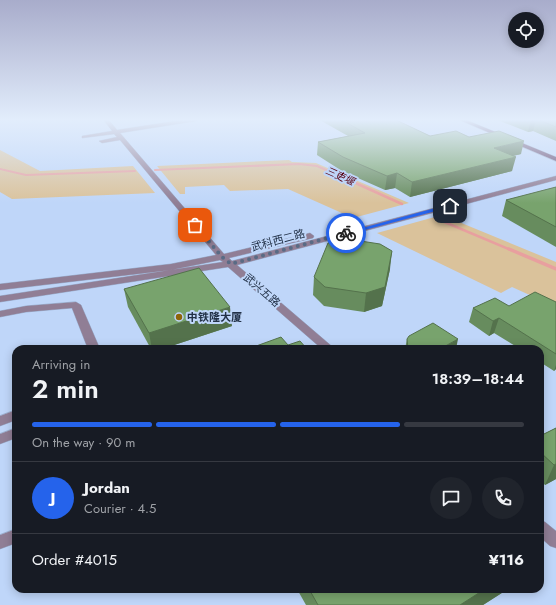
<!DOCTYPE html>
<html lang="en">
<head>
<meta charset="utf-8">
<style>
	:root { --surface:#171b24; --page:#20242c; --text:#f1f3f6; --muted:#9ea1a6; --line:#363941; --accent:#2563eb }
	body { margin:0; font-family:Jost,"Noto Sans SC",sans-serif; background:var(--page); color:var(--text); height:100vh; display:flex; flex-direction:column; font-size:15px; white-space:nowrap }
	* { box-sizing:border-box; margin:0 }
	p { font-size:13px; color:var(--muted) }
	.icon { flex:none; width:22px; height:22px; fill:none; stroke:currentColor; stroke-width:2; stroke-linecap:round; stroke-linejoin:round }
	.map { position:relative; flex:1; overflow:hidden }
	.panel { position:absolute; left:12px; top:345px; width:532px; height:248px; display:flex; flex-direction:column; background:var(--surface); border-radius:12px; box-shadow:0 2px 10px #0003 }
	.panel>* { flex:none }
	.tools { position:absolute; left:508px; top:12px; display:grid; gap:8px }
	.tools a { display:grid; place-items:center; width:36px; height:36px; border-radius:50%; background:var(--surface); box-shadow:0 2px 10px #0003; font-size:20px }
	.pin { position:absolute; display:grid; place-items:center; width:34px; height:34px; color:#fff; margin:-17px; border-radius:8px; box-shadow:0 2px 6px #0006 }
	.courier { position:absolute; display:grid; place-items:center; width:40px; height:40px; margin:-20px; border:3px solid #2563eb; border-radius:50%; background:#fff; color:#222; box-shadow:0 1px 5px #0007 }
	.summary em { font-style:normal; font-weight:600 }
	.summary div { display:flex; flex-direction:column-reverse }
	.summary { display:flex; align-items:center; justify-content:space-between; height:68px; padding:0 20px }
	h1 { font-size:26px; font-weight:600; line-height:30px }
	.bar { display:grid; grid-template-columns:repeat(4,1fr); gap:6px 4px; align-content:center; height:48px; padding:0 20px }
	.bar i { height:5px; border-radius:3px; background:var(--line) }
	.bar .selected { background:var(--accent) }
	.bar p { grid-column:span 4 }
	.line { display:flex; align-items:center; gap:10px; padding:0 20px; border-top:1px solid var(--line) }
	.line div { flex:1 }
	.round { display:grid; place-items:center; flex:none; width:42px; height:42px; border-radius:21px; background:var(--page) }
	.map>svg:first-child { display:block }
	.green { fill:#dac29b }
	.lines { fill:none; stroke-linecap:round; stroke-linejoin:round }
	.stream-far2 { stroke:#e89f9f; stroke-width:2 }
	.stream-far1 { stroke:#e89f9f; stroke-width:2.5 }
	.stream { stroke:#e89f9f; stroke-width:3.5 }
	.minor-casing { stroke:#9cb2d2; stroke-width:1 }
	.major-casing { stroke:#9cb2d2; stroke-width:1 }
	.minor { fill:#907e95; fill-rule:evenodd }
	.major { fill:#57385f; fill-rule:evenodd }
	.wall { fill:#678c5e }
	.shaded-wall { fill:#54724c }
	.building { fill:#78a36d; stroke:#54724c }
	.route { fill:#2563eb }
	.done { stroke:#596b85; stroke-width:4; stroke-dasharray:0 7.2 }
	.poi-dot { fill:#8e650a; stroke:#bfd6f9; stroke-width:1.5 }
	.labels { text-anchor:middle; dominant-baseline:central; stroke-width:4; stroke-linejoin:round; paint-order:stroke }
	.far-water-label { font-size:10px; font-style:italic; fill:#580011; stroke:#bfd6f9 }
	.street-label { font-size:11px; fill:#223147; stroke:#bfd6f9 }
	.poi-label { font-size:11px; font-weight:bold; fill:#223147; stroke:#bfd6f9; text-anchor:start }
</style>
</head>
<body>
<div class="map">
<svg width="556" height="605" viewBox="0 0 556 605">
	<rect width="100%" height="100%" fill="#bfd6f9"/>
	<g class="green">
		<path d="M0,150l40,21 93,-5 22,27 -143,6 -12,-7z"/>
		<path d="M289,160l3,2 24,1 93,40 -56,15 -65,-29 -58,2 -6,-6 -39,2v7h-5l-23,-28z"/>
		<path d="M442,215l114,47v45l-44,-20 -11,6 -124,-60z"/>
	</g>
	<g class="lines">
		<g class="stream-far2">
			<path d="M0,169l26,6 109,-4"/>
			<path d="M155,170l144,-6 18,2 25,11"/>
		</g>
		<g class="stream-far1">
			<path d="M340,176l62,28"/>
			<path d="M435,218l76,32"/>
		</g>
		<path class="stream" d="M509,249l47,20"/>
		<g class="minor-casing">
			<g id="minor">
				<path d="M103,119h5l9,11 71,-11h10l-2,2 -76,12 104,121 86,-21 4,3 -1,2 -84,20 3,3 324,-85v4l-319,85 98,84h-13l-94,-82 -228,35v-6l223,-34 -3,-2 -49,10 -171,20v-6l171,-20 45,-9 -96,-115 -18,3 -3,-2 18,-4 -3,-3 -32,4v-2l30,-5z"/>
				<path d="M76,302l5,3 19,44h-12l-16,-41 -46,4 -26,5v-6l26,-5z"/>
				<path d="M16,410v10l-16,6v-10z"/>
				<path d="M16,428v10l-16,6v-10z"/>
				<path d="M540,520l5,2 11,9v17l-6,-2 -10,-9z"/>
				<path d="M16,529v14l-16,6v-14z"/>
			</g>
		</g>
		<g class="major-casing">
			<path id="major" d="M457,119h7l92,38v4z"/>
		</g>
		<use href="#minor" class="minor"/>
		<use href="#major" class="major"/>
	</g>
	<g class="wall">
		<path d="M318,119h76l36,17 39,1 52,17 -8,2 -1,15 -102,26 -15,-9 -10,2 -43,-19 -25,-16 1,-13 30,-6z"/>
		<path d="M495,119h61v22l-23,-10 -5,1z"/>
		<path d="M556,187v60l-54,-31 4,-16z"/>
		<path d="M390,269l-8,37 -18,6 -40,-6 -11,-11 1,-18z"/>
		<path d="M124,289l108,37 -70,23h-11l-23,-42z"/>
		<path d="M556,302v67l-2,2 -14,-9v-13h-20l-26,-16 -5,3 -20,-14 4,-14 36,-2z"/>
		<path d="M407,339l49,10h-51z"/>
		<path d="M556,428v51l-11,6 -5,-5v-44z"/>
		<path d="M297,589h211l-25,16h-177z"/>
	</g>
	<g class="shaded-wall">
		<path d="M531,119h5l-3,12 -5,1z"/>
		<path d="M524,141l-3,13 -30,7 3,-13z"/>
		<path d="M516,157l-4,14 -102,26 2,-15z"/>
		<path d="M397,173l-2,15 -10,2 2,-14z"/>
		<path d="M392,251l-2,18 -8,37 -18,6 2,-19z"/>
		<path d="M230,307l2,19 -70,23h-10l-3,-16z"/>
		<path d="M499,318l-5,15 -5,3 4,-15z"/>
		<path d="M458,339l-2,10h-16z"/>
		<path d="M556,365v4l-2,2z"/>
		<path d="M556,464v15l-11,6 9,-20z"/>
		<path d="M485,589h23l-25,16h-23z"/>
	</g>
	<g class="building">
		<path d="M340,119h54l36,17 26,-5 13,6 30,-6 25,10 -30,7 22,9 -104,25 -15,-9 -10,3 -44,-19 -25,-15 47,-9z"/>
		<path d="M537,119h19v8z"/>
		<path d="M556,187v40l-50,-27z"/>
		<path d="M341,238l39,6 12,7 -7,36 -19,6 -41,-6 -11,-10 14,-34z"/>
		<path d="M199,268l31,39 -81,26 -25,-44z"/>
		<path d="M535,292l21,10v52l-57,-36 -6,3 -20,-13 22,-10 14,8z"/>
		<path d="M433,323l25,16 -18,10h-32l-1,-10 2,-3z"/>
		<path d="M281,337l7,8 12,-4 7,8h-59z"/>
		<path d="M556,428v36l-2,1 -14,-13v-16z"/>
		<path d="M309,589h176l-25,16h-142z"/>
	</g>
	<linearGradient id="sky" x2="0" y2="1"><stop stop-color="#a8accb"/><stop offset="0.59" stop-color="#e2edfc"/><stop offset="1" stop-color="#e2edfc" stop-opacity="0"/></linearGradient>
	<rect width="556" height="203" fill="url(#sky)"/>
	<path class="route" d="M450,204l1,3 -105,28 -2,-2z"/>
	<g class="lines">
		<path class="done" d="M195,225l27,32 9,7 115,-31"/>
	</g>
	<circle class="poi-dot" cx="179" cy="317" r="4"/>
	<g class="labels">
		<g class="far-water-label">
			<text transform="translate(340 176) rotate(24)">三吏堰</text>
		</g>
		<g class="street-label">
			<text transform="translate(278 240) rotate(-15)">武科西二路</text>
			<text transform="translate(262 290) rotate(41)">武兴五路</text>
		</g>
		<g class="poi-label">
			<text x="187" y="317">中铁隆大厦</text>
		</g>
	</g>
</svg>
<div class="tools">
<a><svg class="icon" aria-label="locate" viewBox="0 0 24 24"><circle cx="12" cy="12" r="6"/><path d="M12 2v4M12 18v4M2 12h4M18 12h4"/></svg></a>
</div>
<div class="pin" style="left:195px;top:225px;background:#ea580c"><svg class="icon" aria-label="bag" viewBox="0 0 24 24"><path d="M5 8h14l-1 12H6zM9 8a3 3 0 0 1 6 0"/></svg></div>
<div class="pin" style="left:450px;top:206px;background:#1f2937"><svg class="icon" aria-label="home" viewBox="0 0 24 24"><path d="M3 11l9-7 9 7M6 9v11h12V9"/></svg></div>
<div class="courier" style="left:346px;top:233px"><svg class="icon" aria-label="bike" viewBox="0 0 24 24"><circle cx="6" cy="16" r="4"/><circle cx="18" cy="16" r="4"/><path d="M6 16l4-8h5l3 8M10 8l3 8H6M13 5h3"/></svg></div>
<section class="panel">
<div class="summary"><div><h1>2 min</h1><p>Arriving in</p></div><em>18:39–18:44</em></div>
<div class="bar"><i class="selected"></i><i class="selected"></i><i class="selected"></i><i></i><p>On the way · 90 m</p></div>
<div class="line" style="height:72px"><b class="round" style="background:var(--accent);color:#fff">J</b><div><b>Jordan</b><p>Courier · 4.5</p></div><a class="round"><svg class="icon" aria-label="chat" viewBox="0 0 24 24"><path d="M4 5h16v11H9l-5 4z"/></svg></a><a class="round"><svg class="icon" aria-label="phone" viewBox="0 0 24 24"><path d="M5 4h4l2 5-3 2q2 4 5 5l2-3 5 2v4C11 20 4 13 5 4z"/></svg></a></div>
<div class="line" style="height:52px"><div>Order #4015</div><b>¥116</b></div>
</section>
</div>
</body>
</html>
